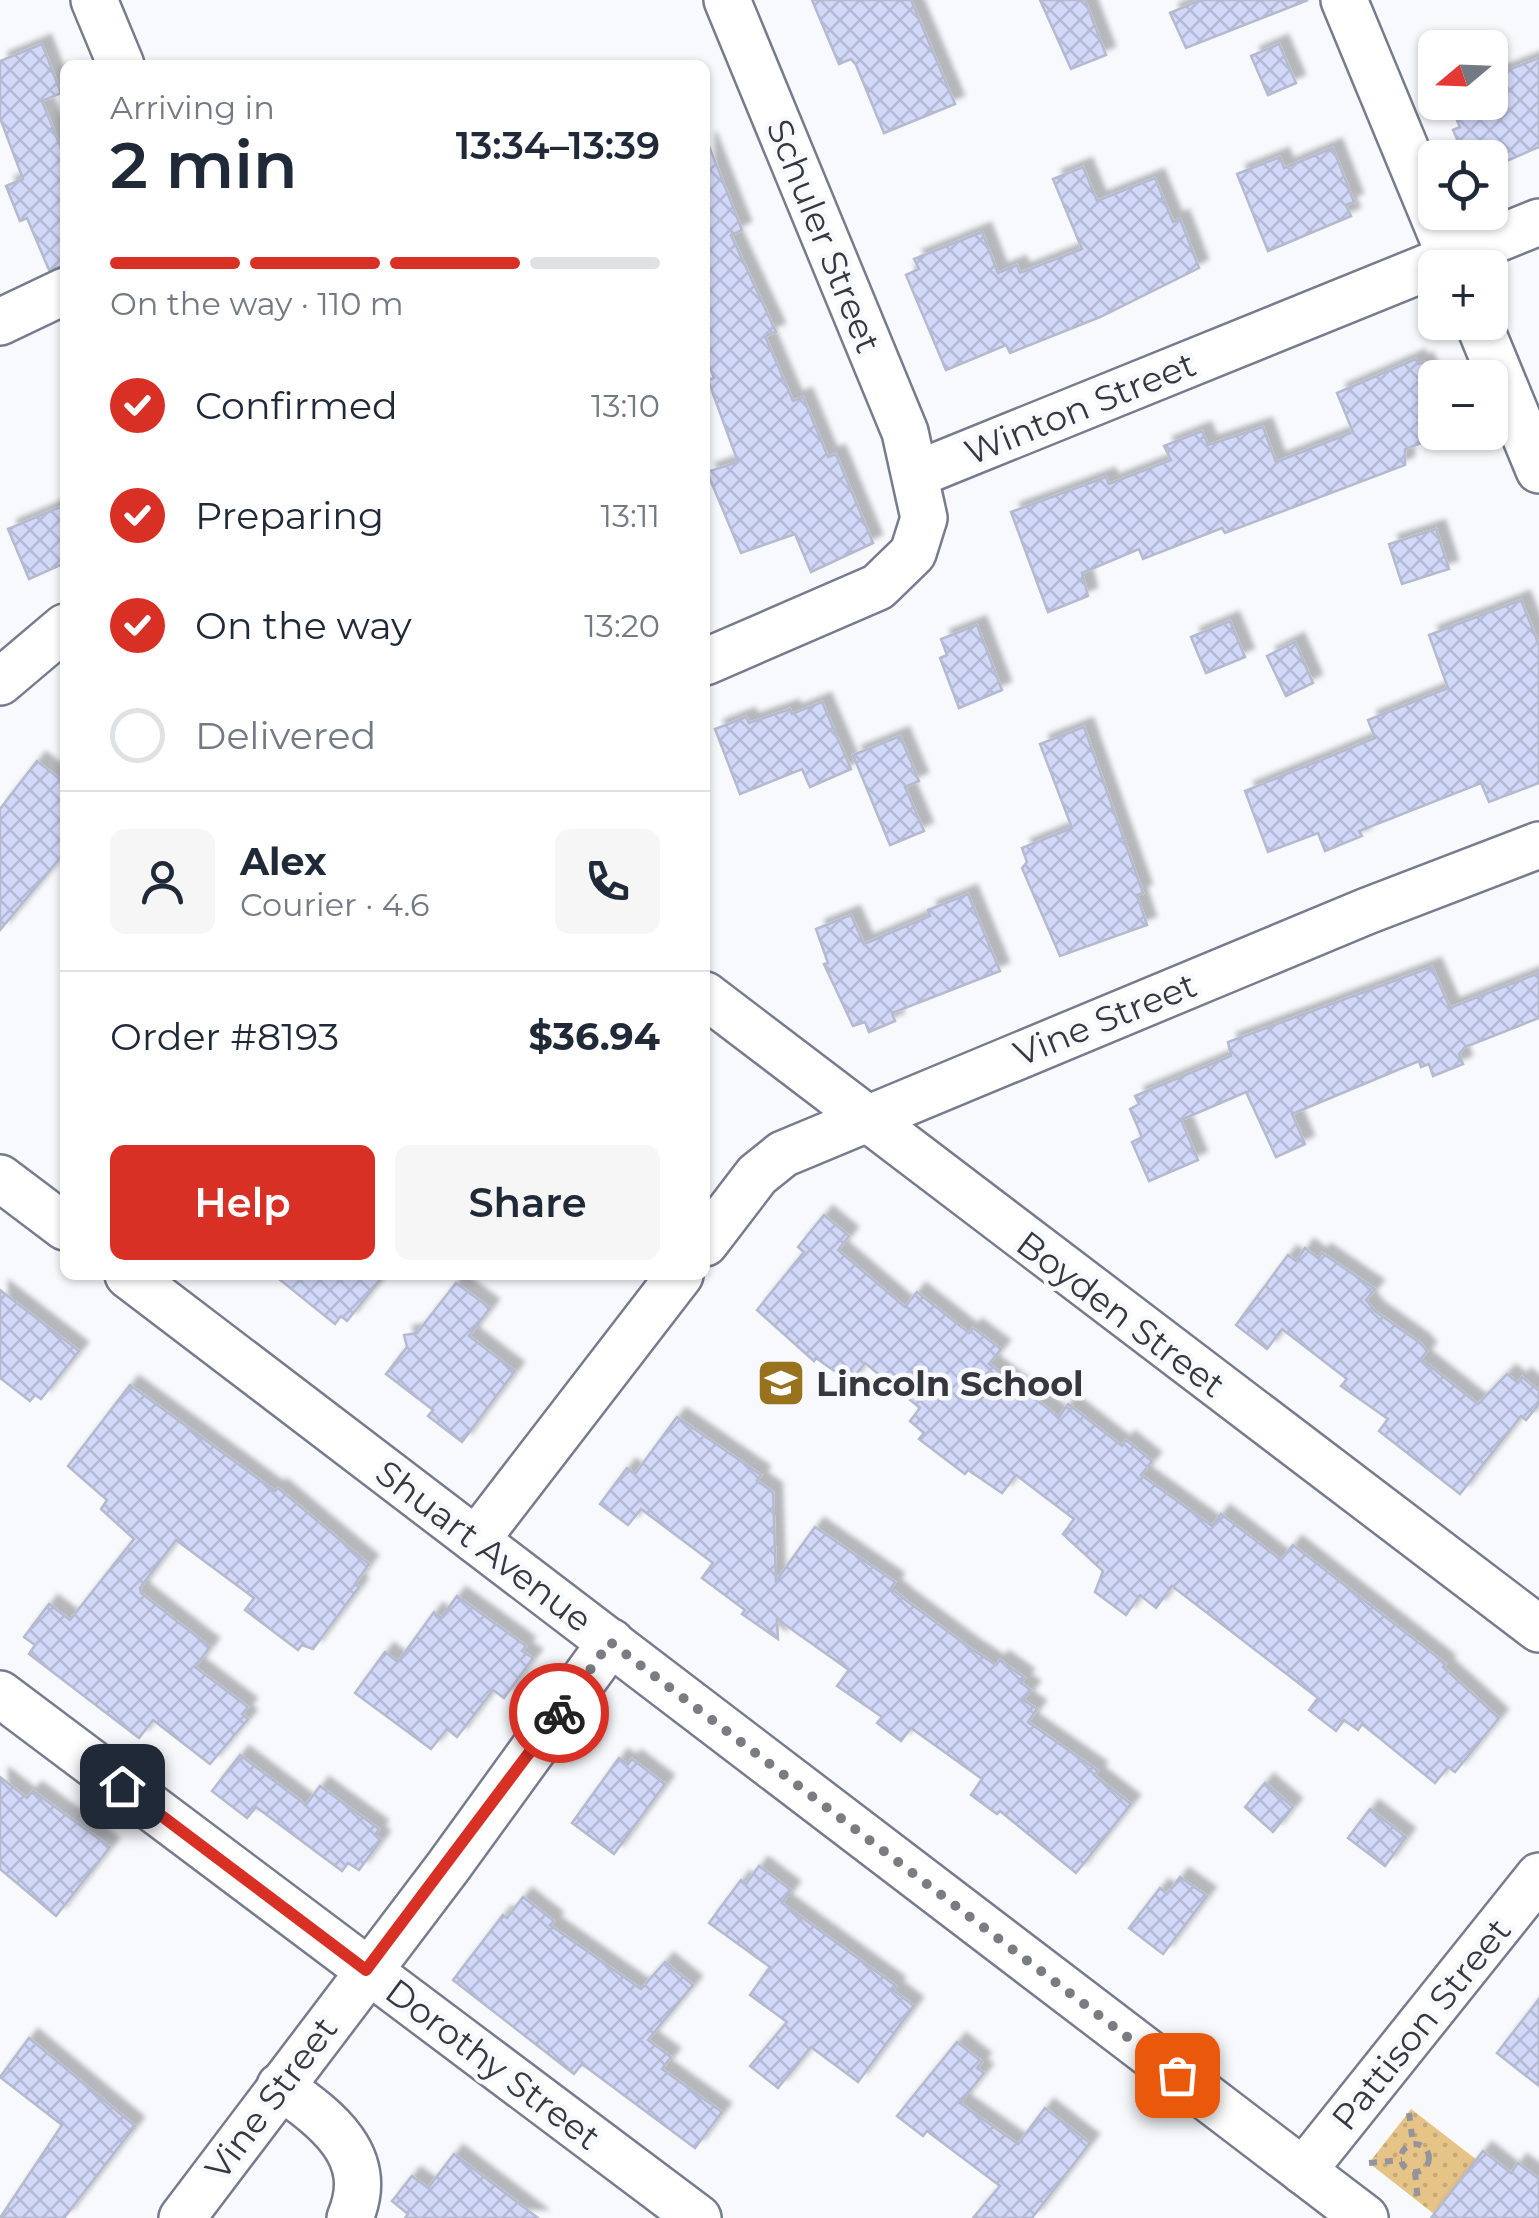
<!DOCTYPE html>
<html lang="en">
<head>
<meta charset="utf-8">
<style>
	:root { --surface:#fff; --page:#f6f6f7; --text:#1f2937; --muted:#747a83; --line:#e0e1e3; --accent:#d93025 }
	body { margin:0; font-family:Montserrat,sans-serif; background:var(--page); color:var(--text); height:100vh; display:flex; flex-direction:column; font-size:38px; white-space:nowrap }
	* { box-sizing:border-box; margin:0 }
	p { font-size:32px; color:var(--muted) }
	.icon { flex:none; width:55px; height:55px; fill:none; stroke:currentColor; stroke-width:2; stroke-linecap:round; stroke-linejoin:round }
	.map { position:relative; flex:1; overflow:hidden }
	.panel { position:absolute; left:60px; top:60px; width:650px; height:1220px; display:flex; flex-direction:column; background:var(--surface); border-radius:15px; box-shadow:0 2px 8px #0004 }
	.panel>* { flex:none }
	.needle { width:65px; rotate:251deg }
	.tools { position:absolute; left:1418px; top:30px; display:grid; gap:20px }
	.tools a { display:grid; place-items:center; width:90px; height:90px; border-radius:15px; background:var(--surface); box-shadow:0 2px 8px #0004; font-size:50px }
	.pin { position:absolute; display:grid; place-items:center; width:85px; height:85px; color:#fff; margin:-42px; border-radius:20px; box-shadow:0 5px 15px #0006 }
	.courier { position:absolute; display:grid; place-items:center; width:100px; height:100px; margin:-50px; border:8px solid #d93025; border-radius:50%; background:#fff; color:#222; box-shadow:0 2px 12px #0007 }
	.overview em { font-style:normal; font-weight:600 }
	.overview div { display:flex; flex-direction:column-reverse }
	.overview { display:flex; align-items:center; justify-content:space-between; height:170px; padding:0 50px }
	h1 { font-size:65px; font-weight:600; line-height:75px }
	.bar { display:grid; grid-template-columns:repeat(4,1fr); gap:15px 10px; align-content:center; height:120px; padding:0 50px }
	.bar i { height:12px; border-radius:8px; background:var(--line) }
	.bar .selected { background:var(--accent) }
	.bar p { grid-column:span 4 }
	.line { display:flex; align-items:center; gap:25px; padding:0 50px; border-top:2px solid var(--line) }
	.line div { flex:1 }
	.round { display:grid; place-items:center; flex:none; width:105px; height:105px; border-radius:15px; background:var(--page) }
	ol { padding:0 50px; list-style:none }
	li { display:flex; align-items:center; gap:30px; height:110px }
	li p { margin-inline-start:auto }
	li .icon { padding:10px; border-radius:50%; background:var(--accent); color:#fff; stroke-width:4 }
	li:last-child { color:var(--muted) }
	li i { width:55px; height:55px; border:5px solid var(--line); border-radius:50% }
	.action { display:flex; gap:20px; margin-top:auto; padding:20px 50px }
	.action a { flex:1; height:115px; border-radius:15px; background:var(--accent); color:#fff; font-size:40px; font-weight:600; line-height:115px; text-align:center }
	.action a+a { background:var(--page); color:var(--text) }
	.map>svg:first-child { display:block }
	.garden { fill:url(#garden-dots) }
	.building { fill:url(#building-cross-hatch); stroke:#b5bace; stroke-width:2.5; filter:url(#shadow) }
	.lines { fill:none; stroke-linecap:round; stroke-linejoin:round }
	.minor-casing { stroke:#777b8e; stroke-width:50 }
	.path { stroke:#93959b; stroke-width:6; stroke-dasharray:8 8; stroke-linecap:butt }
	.minor { stroke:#fff; stroke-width:45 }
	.done { stroke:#7a7c82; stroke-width:10; stroke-dasharray:0 18 }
	.route { stroke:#d93025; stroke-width:12 }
	.labels { text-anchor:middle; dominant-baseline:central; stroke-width:9; stroke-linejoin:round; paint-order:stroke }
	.street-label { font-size:35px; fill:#363840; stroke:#f7f9fd }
	.poi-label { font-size:35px; font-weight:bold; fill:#363840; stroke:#f7f9fd; text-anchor:start }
</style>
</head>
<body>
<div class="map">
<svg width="1539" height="2218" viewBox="0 0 1539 2218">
	<defs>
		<pattern id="garden-dots" width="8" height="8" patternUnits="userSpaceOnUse" patternTransform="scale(2.5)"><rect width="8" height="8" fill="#e6c488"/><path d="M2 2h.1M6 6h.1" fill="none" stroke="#c6a976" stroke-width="1.8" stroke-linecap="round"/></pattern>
		<pattern id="building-cross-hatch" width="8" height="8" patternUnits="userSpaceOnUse" patternTransform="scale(2.5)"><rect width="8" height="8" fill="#d1d8f8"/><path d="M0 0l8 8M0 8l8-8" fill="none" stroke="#b4bad6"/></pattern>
		<filter id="shadow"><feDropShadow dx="9" dy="-9" stdDeviation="2.5" flood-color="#0004"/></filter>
	</defs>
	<rect width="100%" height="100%" fill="#f7f9fd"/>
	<path class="garden" d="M1411,2109l66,51 -43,54 -65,-51z"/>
	<g class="building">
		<path d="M812,0h99l44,104 -71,29 -28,-68 -5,-6 -12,5z"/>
		<path d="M1040,0h45l21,55 -35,14z"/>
		<path d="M1200,0h108l-122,48 -16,-35z"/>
		<path d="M42,44l19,49 -19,8 23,57v107l-16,5 -22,-52 -7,3 -14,-35 17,-7 -23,-61v-57z"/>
		<path d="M1279,44l17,39 -28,12 -17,-39z"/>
		<path d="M1539,58v89l-49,21v-10h-25l-12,-28 7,-3 -11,-25h41v-25z"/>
		<path d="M707,141l35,89 -11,5 45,97 -11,4 28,65 10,-4 25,60 8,-3 37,89 -62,29 -16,-38 -54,19 -34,-81 31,-10 -30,-82 6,-2 -9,-23z"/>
		<path d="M1333,148l21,54 -8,3 5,11 -83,35 -31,-77 43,-17 4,11z"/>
		<path d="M1083,167l14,34 58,-23 18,44 7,-3 19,49 -99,49 -90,36 -4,-8 -60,25 -40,-95 13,-6 -5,-10 68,-27 16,41 19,-8 3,8 62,-24 -29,-70z"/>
		<path d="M1416,359l2,5 6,-2 11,30v46l-30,11v16l-180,68 -3,-5 -79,31 -4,-10 -57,24 6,23 -40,16 -37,-100 95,-35 3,7 62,-24 -7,-14 38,-15 6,14 55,-18 13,35 77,-30 -16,-39z"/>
		<path d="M65,505v58l-36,16 -21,-50z"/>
		<path d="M1436,529l13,40 -47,15 -13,-40z"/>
		<path d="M1521,600l18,45v138l-50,19 -8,-19 -122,48 3,5 -37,15 -7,-18 -50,19 -23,-61 130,-53 -7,-18 80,-32 -19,-53z"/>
		<path d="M1230,621l15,36 -39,16 -15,-36z"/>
		<path d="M977,625l25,65 -43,18 -19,-50 7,-3 -6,-16z"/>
		<path d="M1295,642l18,41 -27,13 -19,-40z"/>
		<path d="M822,702l29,67 -41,18 -8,-18 -62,25 -25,-65 31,-12 3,6 41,-14 2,5z"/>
		<path d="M1084,727l59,166 -6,2 10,30 -87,31 -38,-88 5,-6 -5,-14 50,-20 -32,-84z"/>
		<path d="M900,736l19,45 -14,6 19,44 -34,14 -37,-90z"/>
		<path d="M37,761l28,22v69l-65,78v-121z"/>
		<path d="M968,894l32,77 -108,42 3,8 -26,11 -4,-10 -12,4 -29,-62 4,-1 -12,-34 35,-14 13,29 66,-28 -2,-6z"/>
		<path d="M1432,967l18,41 89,-35v45l-74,29 -6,7 4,10 -30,12 -4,-12 -8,3 -2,-6 -127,53 13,30 -29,13 -30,-65 -65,28 17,40 -49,21 -17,-39 10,-5 -12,-28 9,-5 -4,-8 96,-40 -3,-14z"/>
		<path d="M824,1215l25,21 -11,14 67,57 12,-15 52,41 4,-5 28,21 -12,15 70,53 9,-13 54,42 4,-6 26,21 -11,14 71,51 9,-12 60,46 12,-15 153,119 -3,3 56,51 -44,54 -7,-5 -13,16 -73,-59 -4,6 -14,-10 -8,11 -27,-21 9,-12 -146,-112 -16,22 -16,-13 -14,20 -31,-23 8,-21 -40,-37 11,-15 -58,-44 -14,18 -34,-23 -3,4 -46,-35 5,-6 -14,-12 10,-13 -55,-45 -15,19 -34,-24 -2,3 -57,-51 47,-58 -6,-5z"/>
		<path d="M1305,1248l13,10 4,-5 53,36 -9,11 9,11 45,32 7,8 -6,8 57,45 29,-30 11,9 4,-6 17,14v13l-13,16 -5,-4 -61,78 -81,-63 9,-12 -47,-33 6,-7 -65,-50 -15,20 -31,-24 52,-70 8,6z"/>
		<path d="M274,1275h110l-37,46 -6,-5 -6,8z"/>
		<path d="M456,1283l34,25 -21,28 46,35 -53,71 -34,-26 5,-6 -47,-36 21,-27 -3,-12 13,-2z"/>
		<path d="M0,1290l79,61 -38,48 -6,-4 -5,6 -30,-23z"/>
		<path d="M130,1385l145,106 3,-3 91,76 -14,20 4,3 -46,62 -11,-4 -4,5 -53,-40 9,-12 -78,-58 -36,48 1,5 69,54 -15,20 53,40 -6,7 6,5 -38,45 -57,-44 -14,18 -110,-84 6,-9 -11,-8 25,-33 21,16 64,-81 -33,-30 6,-9 -39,-34z"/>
		<path d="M677,1417l84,58 -4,6 16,11 3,89 39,-54 80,55 -4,6 12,10 67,50 26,17 4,-5 25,18 -4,5 10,7 -8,10 14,9 -9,13 70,49 -4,4 37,29 -55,69 -76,-62 -3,3 -26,-19 11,-16 -71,-51 -10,13 -24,-18 5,-6 -45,-31 12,-16 -72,-51 1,20 -36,-25 3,-4 -43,-32 11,-15 -72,-54 -13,16 -28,-21 27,-36 8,6z"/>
		<path d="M457,1596l69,50 -4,5 11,7 -29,40 -11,-8 -36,47 -10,-8 -16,20 -76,-56 30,-41 13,10 36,-50 7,6z"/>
		<path d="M240,1755l66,50 14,-19 59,43 -4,6 6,5 -22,30 -11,-7 -6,8 -86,-64 -9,11 -35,-27z"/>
		<path d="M619,1758l9,6 4,-5 33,25 -51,70 -42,-31z"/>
		<path d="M0,1777l27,21 6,-7 77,56 -54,69 -56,-47z"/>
		<path d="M1265,1783l28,24 -20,25 -28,-25z"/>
		<path d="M1370,1809l36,28 -21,29 -37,-28z"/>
		<path d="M759,1866l32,24 -9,13 114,83 -3,4 21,16 -56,76 -47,-35 -33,41 -28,-22 37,-44 -37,-27 20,-28 -61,-44 32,-43 5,4z"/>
		<path d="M1180,1877l27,19 -44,58 -34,-26 31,-40 7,6z"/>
		<path d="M523,1897l31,24 -4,4 91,64 24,-27 28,23 -45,55 23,17 -9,12 60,43 -27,36 -113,-84 -8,10 -121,-94 50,-65 4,3z"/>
		<path d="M1539,1999v87l-42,-33z"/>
		<path d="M29,2038l106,88 -71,92h-64l62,-93 -62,-48z"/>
		<path d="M957,2042l25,20 -5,6 7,5 -24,30 58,41 27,-36 45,35 -58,75h-59l27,-32 -73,-55 -4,5 -26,-20z"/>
		<path d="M1483,2151l28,22 7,-10 21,16v39h-108z"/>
		<path d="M454,2154l84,64h-133l3,-4 -16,-13 20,-25 16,12z"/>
	</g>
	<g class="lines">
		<g class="minor-casing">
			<g id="minor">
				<path d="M94,0l27,65"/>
				<path d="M1344,0l111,268"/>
				<path d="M0,322l65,-31"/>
				<path d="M1478,322l61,148"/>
				<path d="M917,474l622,-252"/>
				<path d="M705,662l173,-75 35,-34 11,-35 -19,-86 -178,-432"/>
				<path d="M0,682l65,-55"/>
				<path d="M705,995l834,634"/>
				<path d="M0,1178l65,49"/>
				<path d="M705,1243l52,-68 26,-21 584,-243 172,-66"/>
				<path d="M128,1275l1237,943"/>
				<path d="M476,1540l204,-265"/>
				<path d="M0,1694l698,524"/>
				<path d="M280,2086c46,33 97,69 70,132"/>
				<path d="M1303,2171l236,-295"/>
				<path d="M182,2218l266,-351 163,-225"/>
			</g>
		</g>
		<g class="path">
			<path d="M1409,2113l4,31"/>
			<circle cx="1415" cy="2158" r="14"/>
			<path d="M1369,2163l33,-3"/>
			<path d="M1415,2172l3,29"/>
		</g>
		<use href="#minor" class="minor"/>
	</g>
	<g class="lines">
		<path class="done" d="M559,1713l51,-71 567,433"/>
		<path class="route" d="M122,1786l244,184 193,-257"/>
	</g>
	<defs>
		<g id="school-square" transform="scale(2.5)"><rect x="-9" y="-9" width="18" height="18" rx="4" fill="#99721d" stroke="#f7f9fd"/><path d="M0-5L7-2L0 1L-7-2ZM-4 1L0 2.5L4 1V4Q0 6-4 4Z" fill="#fff"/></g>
	</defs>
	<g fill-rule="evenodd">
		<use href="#school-square" x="781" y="1383"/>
	</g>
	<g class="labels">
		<g class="street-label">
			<text transform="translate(824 236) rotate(68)">Schuler Street</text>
			<text transform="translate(1080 408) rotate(-22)">Winton Street</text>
			<text transform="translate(1105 1019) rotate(-22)">Vine Street</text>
			<text transform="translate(1121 1314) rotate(37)">Boyden Street</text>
			<text transform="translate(484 1546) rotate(37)">Shuart Avenue</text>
			<text transform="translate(1421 2024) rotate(-51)">Pattison Street</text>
			<text transform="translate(493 2064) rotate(37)">Dorothy Street</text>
			<text transform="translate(271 2098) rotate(-53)">Vine Street</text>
		</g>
		<g class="poi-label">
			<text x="816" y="1383">Lincoln School</text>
		</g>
	</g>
</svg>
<div class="tools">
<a><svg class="needle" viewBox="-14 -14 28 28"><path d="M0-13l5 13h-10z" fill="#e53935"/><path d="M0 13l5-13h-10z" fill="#747a83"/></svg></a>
<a><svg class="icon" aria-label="locate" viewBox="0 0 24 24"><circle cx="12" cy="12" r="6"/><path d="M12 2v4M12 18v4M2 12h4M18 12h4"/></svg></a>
<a>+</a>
<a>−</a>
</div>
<div class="pin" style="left:1177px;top:2075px;background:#ea580c"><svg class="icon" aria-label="bag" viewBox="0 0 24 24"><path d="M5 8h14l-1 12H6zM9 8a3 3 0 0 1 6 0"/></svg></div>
<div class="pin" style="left:122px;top:1786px;background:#1f2937"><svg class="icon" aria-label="home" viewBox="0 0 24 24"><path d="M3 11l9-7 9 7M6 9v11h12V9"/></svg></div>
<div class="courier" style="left:559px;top:1713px"><svg class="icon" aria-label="bike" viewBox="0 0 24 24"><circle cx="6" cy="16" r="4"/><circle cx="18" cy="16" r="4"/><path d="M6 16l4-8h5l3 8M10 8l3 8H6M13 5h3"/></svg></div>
<section class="panel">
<div class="overview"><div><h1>2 min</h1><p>Arriving in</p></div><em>13:34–13:39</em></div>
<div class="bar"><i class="selected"></i><i class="selected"></i><i class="selected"></i><i></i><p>On the way · 110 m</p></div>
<ol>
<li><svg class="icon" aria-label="check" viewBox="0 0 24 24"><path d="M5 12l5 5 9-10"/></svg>Confirmed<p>13:10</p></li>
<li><svg class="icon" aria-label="check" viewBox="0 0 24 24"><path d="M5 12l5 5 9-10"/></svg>Preparing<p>13:11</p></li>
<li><svg class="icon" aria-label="check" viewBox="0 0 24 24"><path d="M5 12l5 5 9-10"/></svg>On the way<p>13:20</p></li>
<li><i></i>Delivered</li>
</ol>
<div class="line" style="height:180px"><a class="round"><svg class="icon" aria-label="person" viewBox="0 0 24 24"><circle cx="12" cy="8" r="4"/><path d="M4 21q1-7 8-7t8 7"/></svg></a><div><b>Alex</b><p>Courier · 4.6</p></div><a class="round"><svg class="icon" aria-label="phone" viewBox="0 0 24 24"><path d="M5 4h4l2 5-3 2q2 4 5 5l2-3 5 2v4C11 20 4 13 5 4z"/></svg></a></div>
<div class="line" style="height:130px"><div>Order #8193</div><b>$36.94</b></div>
<div class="action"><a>Help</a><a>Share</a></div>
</section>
</div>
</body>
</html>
